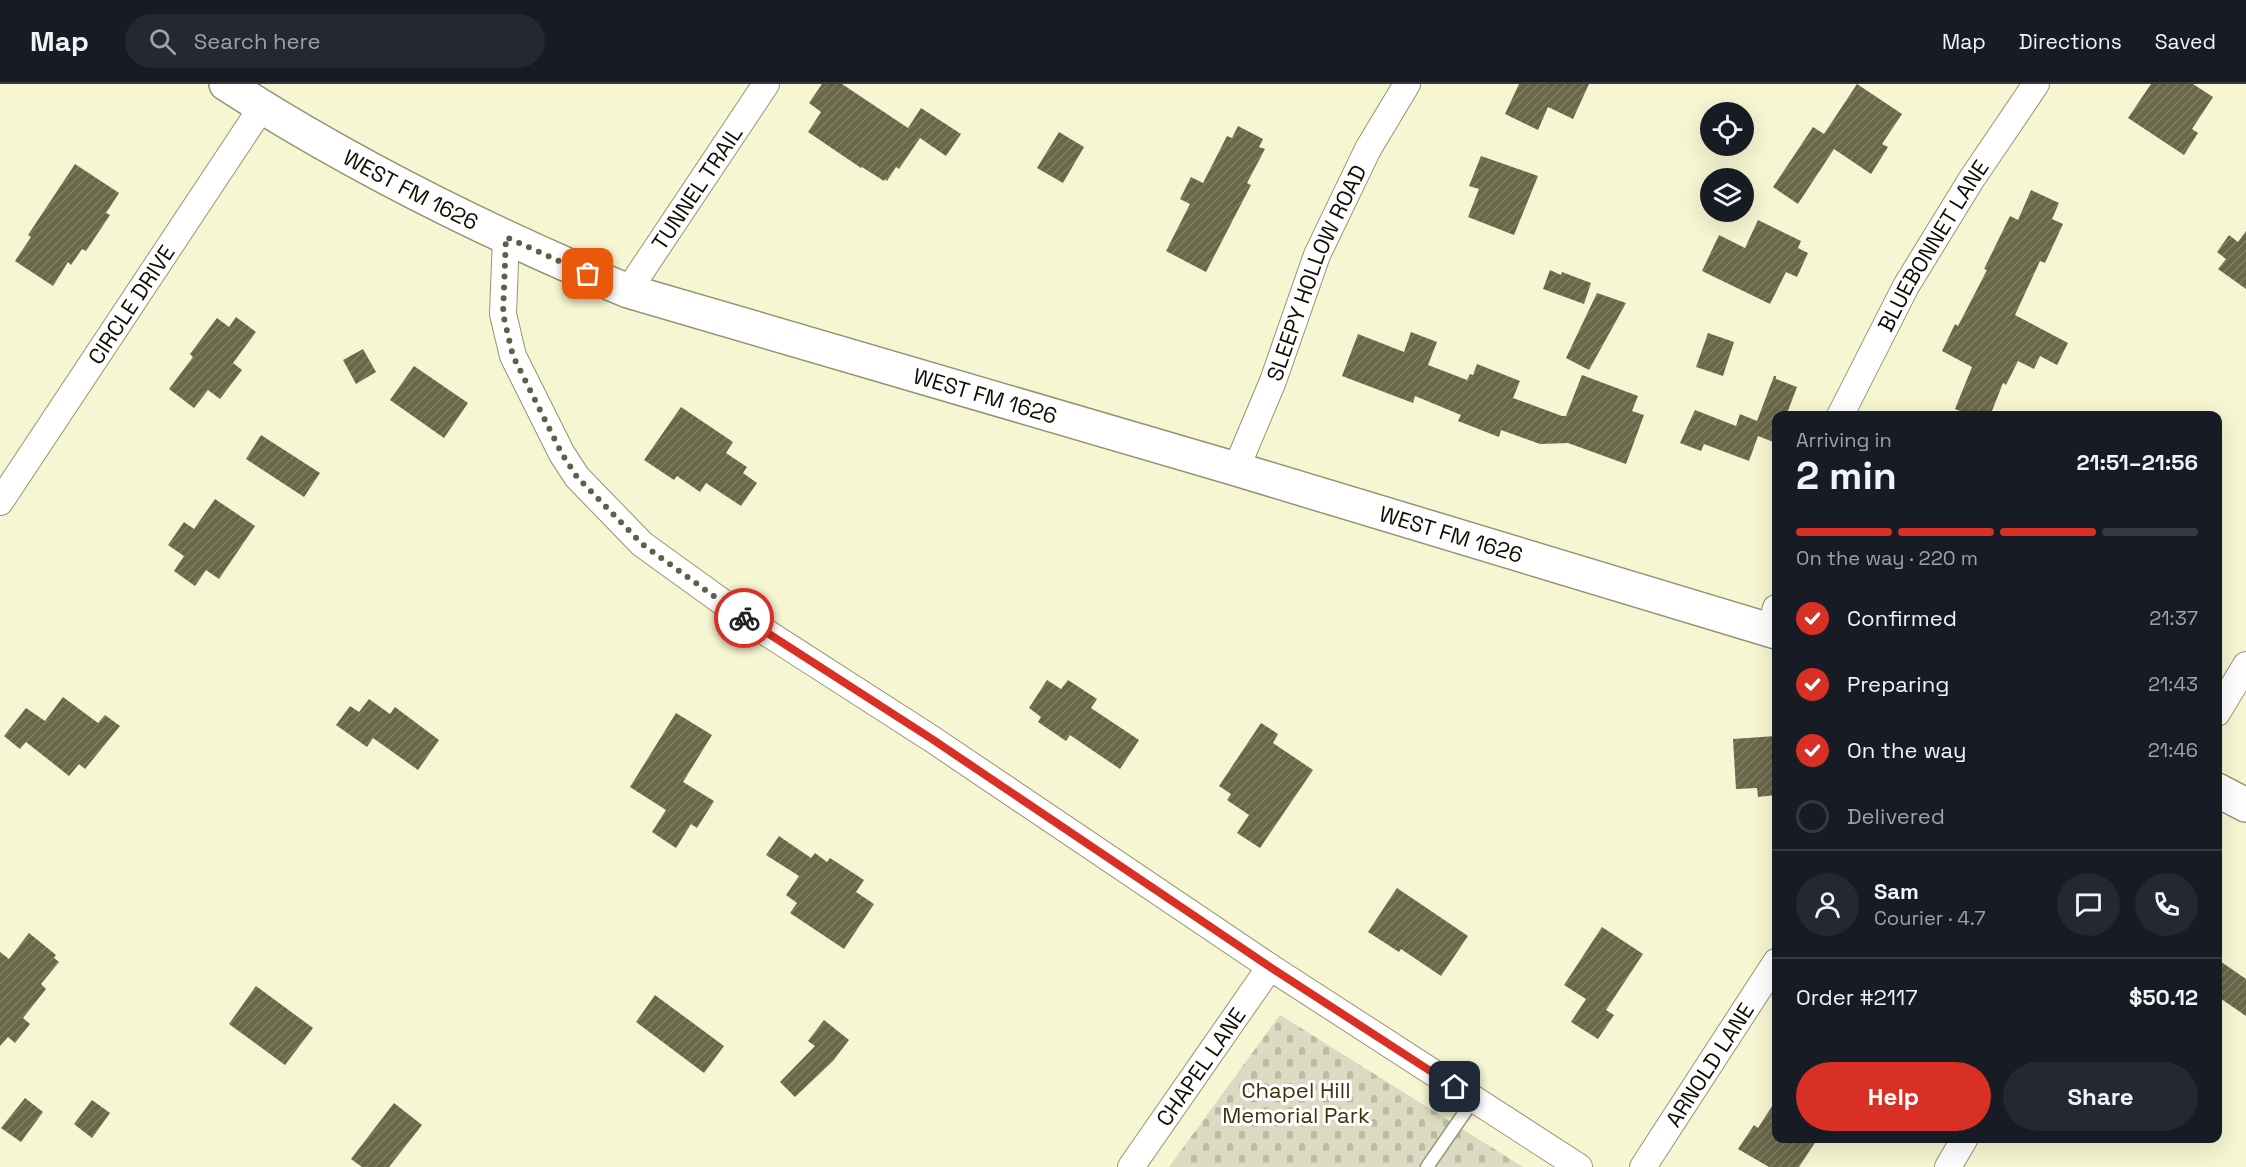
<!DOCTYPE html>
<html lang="en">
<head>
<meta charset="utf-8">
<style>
	:root { --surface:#171b24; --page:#242831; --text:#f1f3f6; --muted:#9ea1a6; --line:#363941; --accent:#d93025 }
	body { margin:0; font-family:"Space Grotesk",sans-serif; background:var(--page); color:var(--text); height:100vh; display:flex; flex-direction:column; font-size:22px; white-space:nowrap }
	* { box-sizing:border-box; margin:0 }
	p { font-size:20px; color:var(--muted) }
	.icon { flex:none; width:33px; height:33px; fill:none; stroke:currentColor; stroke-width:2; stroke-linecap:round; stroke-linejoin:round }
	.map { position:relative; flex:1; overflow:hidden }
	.sheet { position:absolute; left:1772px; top:327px; width:450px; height:732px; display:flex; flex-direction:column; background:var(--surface); border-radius:12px; box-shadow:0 6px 24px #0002 }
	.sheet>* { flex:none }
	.fabs { position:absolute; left:1700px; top:18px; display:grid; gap:12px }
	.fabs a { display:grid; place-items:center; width:54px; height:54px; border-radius:50%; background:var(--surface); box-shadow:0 6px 24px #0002; font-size:30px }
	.pin { position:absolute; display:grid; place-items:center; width:51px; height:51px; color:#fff; margin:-26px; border-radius:12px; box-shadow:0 3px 9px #0006 }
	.courier { position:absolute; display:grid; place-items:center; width:60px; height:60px; margin:-30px; border:4px solid #d93025; border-radius:50%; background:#fff; color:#222; box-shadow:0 2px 8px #0007 }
	.headline em { font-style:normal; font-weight:600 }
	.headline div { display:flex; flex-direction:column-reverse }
	.headline { display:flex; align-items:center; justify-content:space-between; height:102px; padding:0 24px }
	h1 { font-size:39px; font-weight:600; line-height:45px }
	.bar { display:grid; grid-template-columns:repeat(4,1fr); gap:9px 6px; align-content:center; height:72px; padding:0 24px }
	.bar i { height:8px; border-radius:4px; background:var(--line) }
	.bar .on { background:var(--accent) }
	.bar p { grid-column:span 4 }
	.line { display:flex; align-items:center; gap:15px; padding:0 24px; border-top:2px solid var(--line) }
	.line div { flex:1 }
	.round { display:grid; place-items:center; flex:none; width:63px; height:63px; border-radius:32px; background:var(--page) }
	ol { padding:0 24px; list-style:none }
	li { display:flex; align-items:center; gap:18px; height:66px }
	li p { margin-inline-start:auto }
	li .icon { padding:6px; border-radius:50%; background:var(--accent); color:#fff; stroke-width:4 }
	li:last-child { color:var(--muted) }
	li i { width:33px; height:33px; border:3px solid var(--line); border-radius:50% }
	.button { display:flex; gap:12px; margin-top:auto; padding:12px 24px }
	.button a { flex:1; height:69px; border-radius:36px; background:var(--accent); color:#fff; font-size:24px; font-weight:600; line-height:69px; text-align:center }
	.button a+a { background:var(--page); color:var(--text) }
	header { display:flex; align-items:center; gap:36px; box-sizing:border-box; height:84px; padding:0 30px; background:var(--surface); border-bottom:2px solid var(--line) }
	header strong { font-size:28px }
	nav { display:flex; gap:33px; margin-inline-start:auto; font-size:21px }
	.search { width:420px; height:54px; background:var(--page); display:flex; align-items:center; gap:15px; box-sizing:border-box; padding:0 21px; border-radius:33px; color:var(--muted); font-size:22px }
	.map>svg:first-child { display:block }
	.cemetery { fill:url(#cemetery-stones) }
	.building { fill:url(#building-hatch) }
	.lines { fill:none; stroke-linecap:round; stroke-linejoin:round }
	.lane-casing { stroke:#959373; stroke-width:15 }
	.street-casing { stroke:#959373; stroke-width:28 }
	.secondary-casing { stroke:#959373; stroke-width:36 }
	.lane { stroke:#fff; stroke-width:12 }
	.street { stroke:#fff; stroke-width:26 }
	.secondary { stroke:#fff; stroke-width:33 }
	.done { stroke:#605f4c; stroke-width:6; stroke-dasharray:0 10.8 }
	.route { stroke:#d93025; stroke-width:8 }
	.labels { text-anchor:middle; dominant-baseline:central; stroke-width:6; stroke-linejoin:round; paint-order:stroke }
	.street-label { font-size:22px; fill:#0f0e04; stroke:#fff }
	.park-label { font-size:22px; fill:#38350b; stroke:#fff }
</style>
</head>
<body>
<header>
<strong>Map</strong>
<div class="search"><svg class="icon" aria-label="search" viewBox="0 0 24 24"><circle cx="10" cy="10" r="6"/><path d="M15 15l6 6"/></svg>Search here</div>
<nav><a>Map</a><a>Directions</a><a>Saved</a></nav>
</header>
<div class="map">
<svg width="2246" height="1083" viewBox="0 0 2246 1083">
	<defs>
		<pattern id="cemetery-stones" width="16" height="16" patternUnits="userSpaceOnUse" patternTransform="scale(1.5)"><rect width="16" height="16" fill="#dbdbc3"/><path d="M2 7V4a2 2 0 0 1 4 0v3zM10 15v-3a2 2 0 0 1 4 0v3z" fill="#bbbba6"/></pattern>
		<pattern id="building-hatch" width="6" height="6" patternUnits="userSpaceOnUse" patternTransform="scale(1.5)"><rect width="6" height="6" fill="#686748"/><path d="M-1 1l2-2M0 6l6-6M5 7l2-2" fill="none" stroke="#807f68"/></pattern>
	</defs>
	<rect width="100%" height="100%" fill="#f7f6d2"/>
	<path class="cemetery" d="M1280,931l243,152h-354z"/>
	<g class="building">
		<path d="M822,0h20l66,44 13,-20 40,26 -15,22 -26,-18 -21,31 -3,-2 -9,14 -2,-2 -1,2 -22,-14 -1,1 -53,-36 13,-20 -12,-9z"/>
		<path d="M1519,0h70l-16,35 -25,-12 -10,23 -33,-16z"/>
		<path d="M1857,0l45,30 -20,30 6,3 -17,27 -37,-25 -36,55 -25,-17 40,-60 11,7z"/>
		<path d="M2151,0h42l20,13 -21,32 6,4 -14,22 -56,-37z"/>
		<path d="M1238,42l25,13 -4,8 6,2 -18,34 4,2 -45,87 -40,-21 24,-47 -10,-5 11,-22 12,6 24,-47 5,2z"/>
		<path d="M1059,48l25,15 -21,36 -26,-15z"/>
		<path d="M1481,72l57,20 -24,59 -46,-18 11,-28 -10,-3z"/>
		<path d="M75,80l44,29 -13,20 4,2 -24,36 -4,-2 -11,16 -3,-3 -15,24 -38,-25 16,-24 -3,-2z"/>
		<path d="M2031,106l28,13 -7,16 11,5 -18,39 -5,-2 -25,54 53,28 -11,22 -17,-9 -6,13 -16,-8 -12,24 -3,-2 -13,33h-18l-17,-7 17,-42 -30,-16 13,-27 3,2 29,-56 -3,-1 26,-53 8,4z"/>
		<path d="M1758,136l43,21 -3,7 10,5 -11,24 -11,-5 -16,32 -68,-33 17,-36 26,13z"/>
		<path d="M2246,147v58l-28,-20 8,-10 -9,-7 12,-17 9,7z"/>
		<path d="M1550,186l11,5 1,-3 29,11 -7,21 -41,-15z"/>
		<path d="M1597,209l29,10 -37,67 -23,-12z"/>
		<path d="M236,233l20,15 -23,31 9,7 -22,29 -12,-9 -14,18 -25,-19 24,-32 -3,-3 27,-36 12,9z"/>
		<path d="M1411,248l26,10 -9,23 39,15 3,-6 3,1 4,-11 43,17 -7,17 49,18h4l16,-41 56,21 -6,15 12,4 -18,49 -58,-21 -28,1 -39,-14 -2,7 -41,-16 3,-6 -46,-19 -2,7 -71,-27 16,-42 46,18z"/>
		<path d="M1708,249l26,9 -11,34 -27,-9z"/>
		<path d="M363,265l13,23 -20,12 -13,-24z"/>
		<path d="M414,282l54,37 -24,35 -54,-38z"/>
		<path d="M1774,292h2v3l21,8 -11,29h-10v27l-18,-7 -9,25 -45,-17 -3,7 -21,-8 15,-33 41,16 4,-12 17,7z"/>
		<path d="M681,323l52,35 -7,11 21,14 -4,6 14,10 -16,23 -35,-23 -6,9 -23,-16 -3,4 -30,-20z"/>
		<path d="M261,351l59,38 -16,24 -58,-38z"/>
		<path d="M215,415l40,27 -36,53 -13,-9 -11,16 -21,-15 10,-15 -16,-11 16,-23 10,7z"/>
		<path d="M1047,596l14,9 7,-9 29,19 -6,9 48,32 -19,29 -50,-34 -4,6 -28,-19 3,-5 -12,-9z"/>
		<path d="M63,613l35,26 7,-8 15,11 -35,43 -6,-5 -10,12 -43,-34 -6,7 -16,-13 22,-28 19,13z"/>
		<path d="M369,615l21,15 5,-7 44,33 -21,30 -45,-32 -6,9 -31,-22 14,-19 9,6z"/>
		<path d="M676,629l36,22 -29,47 31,19 -17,27 -6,-4 -15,24 -24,-16 14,-22 -36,-23z"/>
		<path d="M1261,639l17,11 -5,9 40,27 -53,78 -23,-15 12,-18 -22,-15 4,-6 -12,-8z"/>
		<path d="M1776,652v59l-18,2 -1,-9 -21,1 -3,-50z"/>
		<path d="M779,752l32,22 4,-5 12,9 3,-4 34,22 -8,12 18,12 -30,45 -54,-36 7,-10 -11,-8 13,-19 -33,-21z"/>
		<path d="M1397,804l71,48 -27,40 -40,-27 -2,3 -31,-20z"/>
		<path d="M1602,843l41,27 -37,56 8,5 -16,24 -27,-17 15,-23 -22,-14z"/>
		<path d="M29,849l27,22 -2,3 5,4 -18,22 5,5 -23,29 7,6 -15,19 -7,-6 -8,9v-94l9,7z"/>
		<path d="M2217,875l29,20v37l-29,-20z"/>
		<path d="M256,902l57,42 -28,37 -56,-41z"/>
		<path d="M655,911l69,51 -20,27 -68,-51z"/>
		<path d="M824,936l25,20 -16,21 -38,36 -15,-15 35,-36 -7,-5z"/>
		<path d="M25,1014l18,14 -22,30 -20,-14z"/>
		<path d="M92,1016l18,13 -18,25 -18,-14z"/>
		<path d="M1776,1016v38h42l-19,29h-30l-31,-18 16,-24 4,3z"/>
		<path d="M394,1019l28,22 -33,42h-27l-11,-8z"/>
	</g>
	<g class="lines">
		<g class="lane-casing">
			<path id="lane" d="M1427,1083l47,-68"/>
		</g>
		<g class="street-casing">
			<g id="street">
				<path d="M506,153l-3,77 10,42 49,98 15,23 65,67 108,78 182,117 338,228 309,200"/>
				<path id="s1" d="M628,207l138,-207"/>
				<path id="s2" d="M1840,332l66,-130 65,-106 65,-96"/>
				<path id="s3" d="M1236,385l37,-88 44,-126 51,-106 39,-65"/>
				<path id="s4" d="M0,418l262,-395"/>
				<path d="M1770,546l6,-22"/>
				<path d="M2217,629l29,-48"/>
				<path id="s5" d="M1131,1083l139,-200"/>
				<path id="s6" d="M1643,1083l133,-205"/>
				<path d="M1948,1083l17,-29"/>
			</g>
		</g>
		<g class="secondary-casing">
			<g id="secondary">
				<path id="s7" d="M226,0c127,82 263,149 402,207l608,178 540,163"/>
				<path d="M2217,706l29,15"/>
			</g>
		</g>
		<use href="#lane" class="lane"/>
		<use href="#street" class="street"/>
		<use href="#secondary" class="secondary"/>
	</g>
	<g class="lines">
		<path class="done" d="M588,190l-82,-37 -3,77 10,42 49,98 15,23 65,67 102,74"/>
		<path class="route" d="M744,534l188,121 338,228 185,120"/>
	</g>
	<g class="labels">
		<g class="street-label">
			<text stroke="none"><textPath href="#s1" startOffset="124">TUNNEL TRAIL</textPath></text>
			<text stroke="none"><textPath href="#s7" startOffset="213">WEST FM 1626</textPath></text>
			<text stroke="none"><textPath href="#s2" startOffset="194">BLUEBONNET LANE</textPath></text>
			<text stroke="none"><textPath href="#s3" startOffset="212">SLEEPY HOLLOW ROAD</textPath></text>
			<text stroke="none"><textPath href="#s4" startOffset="237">CIRCLE DRIVE</textPath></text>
			<text stroke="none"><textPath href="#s7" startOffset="825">WEST FM 1626</textPath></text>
			<text stroke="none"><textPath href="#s7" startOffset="1311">WEST FM 1626</textPath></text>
			<text stroke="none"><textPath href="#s6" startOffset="122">ARNOLD LANE</textPath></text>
			<text stroke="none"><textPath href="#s5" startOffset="122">CHAPEL LANE</textPath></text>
		</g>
		<g class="park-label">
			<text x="1296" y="1006">Chapel Hill<tspan x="1296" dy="25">Memorial Park</tspan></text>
		</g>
	</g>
</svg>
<div class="fabs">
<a><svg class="icon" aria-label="locate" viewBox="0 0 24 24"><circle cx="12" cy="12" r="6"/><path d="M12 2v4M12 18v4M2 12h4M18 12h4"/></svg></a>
<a><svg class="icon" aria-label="layers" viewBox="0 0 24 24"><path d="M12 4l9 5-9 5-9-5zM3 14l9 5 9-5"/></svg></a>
</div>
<div class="pin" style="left:588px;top:190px;background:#ea580c"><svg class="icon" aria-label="bag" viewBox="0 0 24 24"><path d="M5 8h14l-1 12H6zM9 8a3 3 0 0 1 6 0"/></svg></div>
<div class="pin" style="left:1455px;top:1003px;background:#1f2937"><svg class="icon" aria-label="home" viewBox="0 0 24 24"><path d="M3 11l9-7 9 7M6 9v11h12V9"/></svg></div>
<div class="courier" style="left:744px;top:534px"><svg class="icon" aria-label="bike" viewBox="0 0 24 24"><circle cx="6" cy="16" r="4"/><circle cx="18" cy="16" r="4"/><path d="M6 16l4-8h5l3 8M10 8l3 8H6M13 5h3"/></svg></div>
<section class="sheet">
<div class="headline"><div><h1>2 min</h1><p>Arriving in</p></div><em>21:51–21:56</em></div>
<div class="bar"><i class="on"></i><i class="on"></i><i class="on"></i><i></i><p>On the way · 220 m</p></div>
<ol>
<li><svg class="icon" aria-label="check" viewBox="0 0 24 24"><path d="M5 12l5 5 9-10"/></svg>Confirmed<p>21:37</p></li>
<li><svg class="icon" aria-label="check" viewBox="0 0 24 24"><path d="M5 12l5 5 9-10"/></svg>Preparing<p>21:43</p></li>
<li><svg class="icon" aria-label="check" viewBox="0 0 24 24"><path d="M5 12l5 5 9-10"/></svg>On the way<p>21:46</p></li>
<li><i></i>Delivered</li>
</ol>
<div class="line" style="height:108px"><a class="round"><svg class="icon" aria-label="person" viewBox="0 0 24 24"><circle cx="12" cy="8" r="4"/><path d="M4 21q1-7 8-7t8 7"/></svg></a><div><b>Sam</b><p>Courier · 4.7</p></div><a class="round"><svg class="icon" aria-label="chat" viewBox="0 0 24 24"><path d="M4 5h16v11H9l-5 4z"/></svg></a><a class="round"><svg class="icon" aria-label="phone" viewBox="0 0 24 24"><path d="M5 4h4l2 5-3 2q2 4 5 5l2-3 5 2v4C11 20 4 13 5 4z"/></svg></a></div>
<div class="line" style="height:78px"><div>Order #2117</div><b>$50.12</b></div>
<div class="button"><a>Help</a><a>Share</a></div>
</section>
</div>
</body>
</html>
